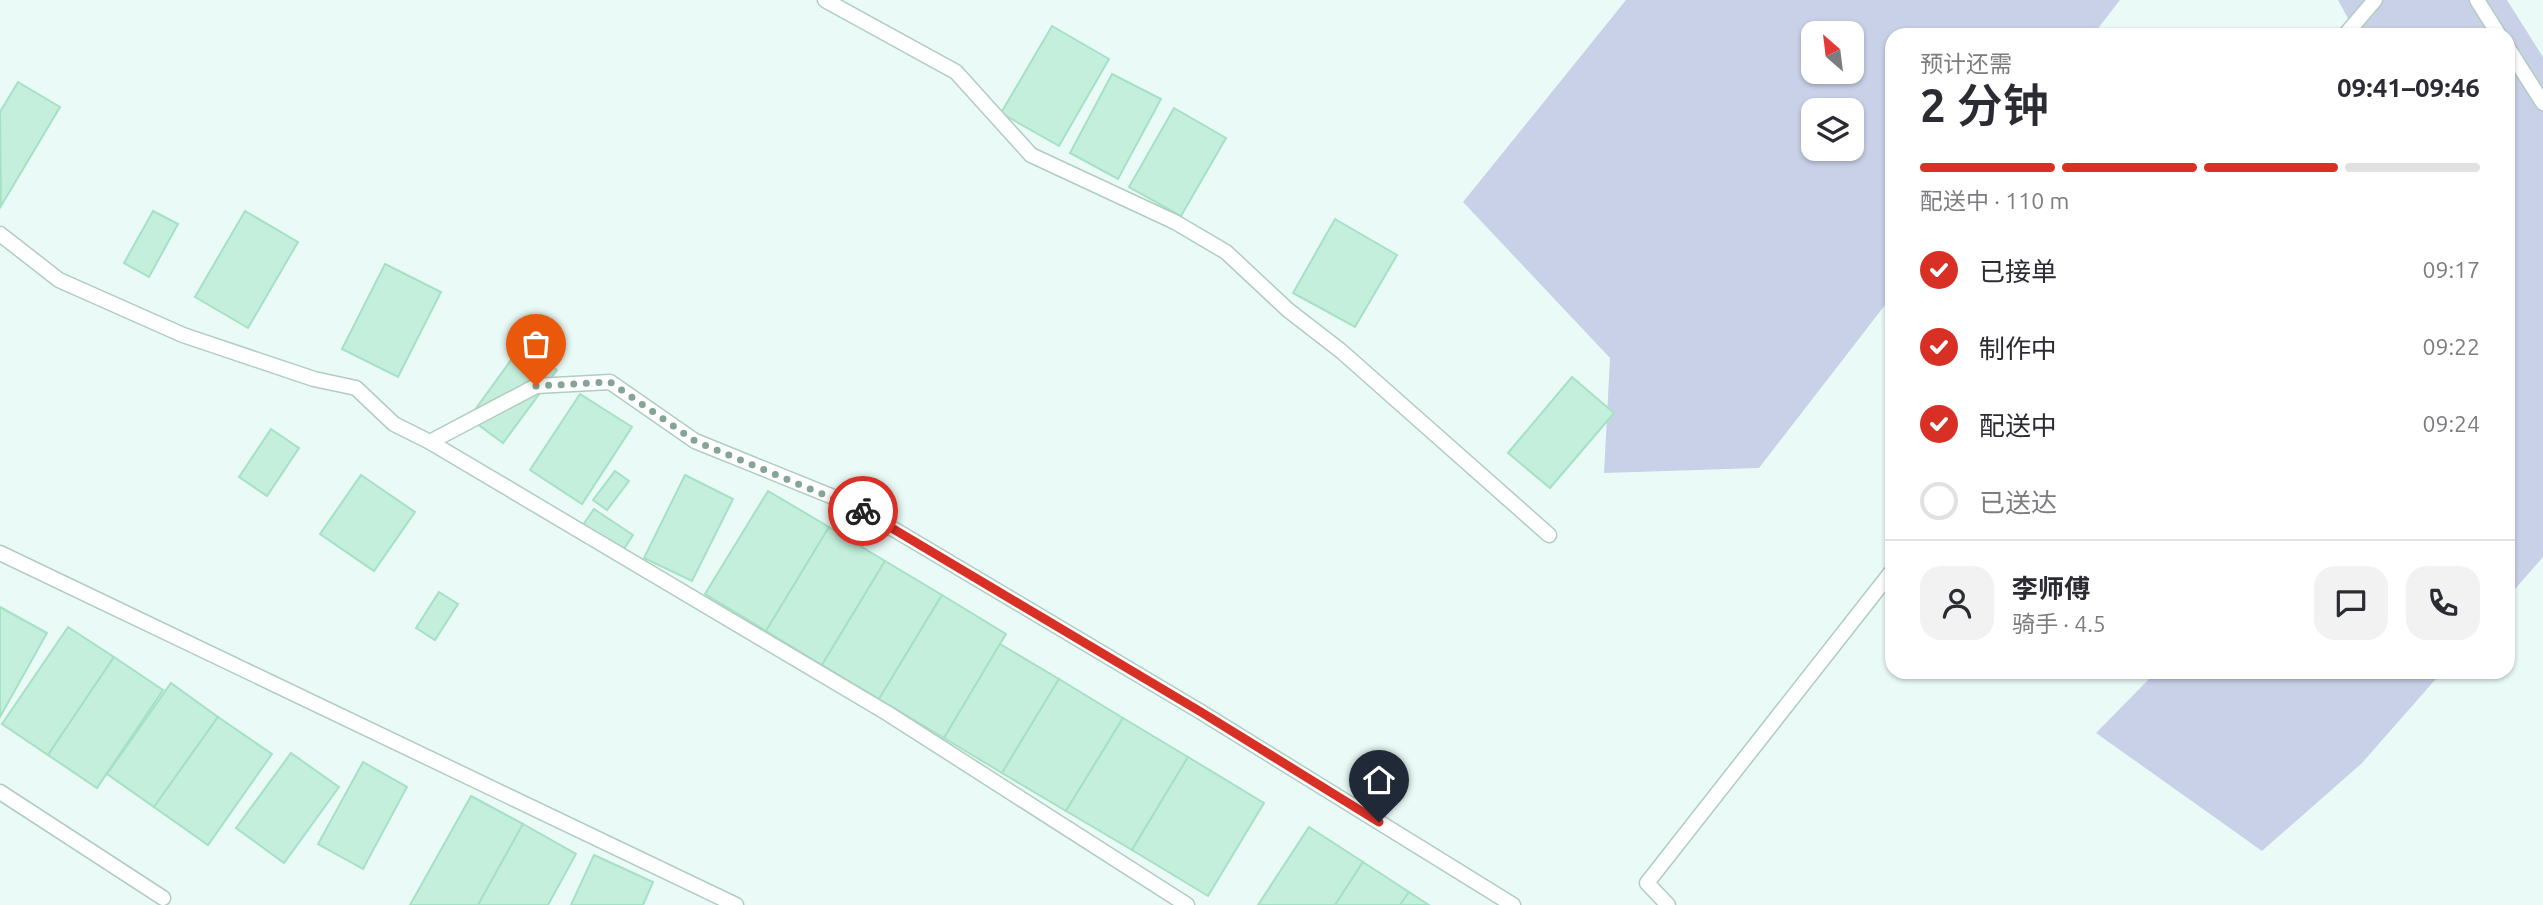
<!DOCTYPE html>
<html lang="zh">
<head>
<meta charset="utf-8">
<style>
	:root { --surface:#fff; --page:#f2f2f3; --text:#2b2b33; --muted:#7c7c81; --line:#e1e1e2; --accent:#d93025 }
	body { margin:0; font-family:Ubuntu,"Noto Sans SC",sans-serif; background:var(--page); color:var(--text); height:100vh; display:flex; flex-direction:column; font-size:26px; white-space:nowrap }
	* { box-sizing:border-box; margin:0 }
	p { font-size:23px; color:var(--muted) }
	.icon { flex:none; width:38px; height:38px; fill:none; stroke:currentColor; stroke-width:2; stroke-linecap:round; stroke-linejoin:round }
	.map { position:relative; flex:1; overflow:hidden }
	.side { position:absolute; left:1885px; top:28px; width:630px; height:651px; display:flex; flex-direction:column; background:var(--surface); border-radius:21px; box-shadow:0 2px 5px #0004 }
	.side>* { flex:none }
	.needle { width:46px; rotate:332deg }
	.fabs { position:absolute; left:1801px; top:21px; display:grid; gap:14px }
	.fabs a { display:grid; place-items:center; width:63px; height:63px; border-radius:14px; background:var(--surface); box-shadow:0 2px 5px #0004; font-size:35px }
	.pin { position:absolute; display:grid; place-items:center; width:60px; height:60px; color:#fff; margin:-72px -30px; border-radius:50% 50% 50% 0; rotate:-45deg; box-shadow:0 0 7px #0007 }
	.pin .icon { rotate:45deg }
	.courier { position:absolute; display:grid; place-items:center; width:70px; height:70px; margin:-35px; border:5px solid #d93025; border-radius:50%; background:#fff; color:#222; box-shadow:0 2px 9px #0007 }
	.head em { font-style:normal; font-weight:600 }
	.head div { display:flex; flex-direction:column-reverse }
	.head { display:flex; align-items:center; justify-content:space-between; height:119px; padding:0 35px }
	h1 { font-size:46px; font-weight:600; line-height:52px }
	.bar { display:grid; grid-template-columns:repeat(4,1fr); gap:10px 7px; align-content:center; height:84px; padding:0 35px }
	.bar i { height:9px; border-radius:5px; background:var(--line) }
	.bar .active { background:var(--accent) }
	.bar p { grid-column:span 4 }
	.line { display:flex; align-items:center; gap:18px; padding:0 35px; border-top:2px solid var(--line) }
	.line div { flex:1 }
	.round { display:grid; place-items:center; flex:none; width:74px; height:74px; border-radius:21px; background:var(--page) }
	ol { padding:0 35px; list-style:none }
	li { display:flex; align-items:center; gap:21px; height:77px }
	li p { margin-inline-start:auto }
	li .icon { padding:7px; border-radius:50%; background:var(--accent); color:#fff; stroke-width:4 }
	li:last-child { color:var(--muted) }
	li i { width:38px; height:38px; border:4px solid var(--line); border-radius:50% }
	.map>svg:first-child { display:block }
	.green { fill:#c9d1e9; fill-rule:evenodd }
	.building { fill:#c4efdc; stroke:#a5e1c5; stroke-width:2 }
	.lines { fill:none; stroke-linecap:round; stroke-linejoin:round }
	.service-casing { stroke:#b0cdc1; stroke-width:17 }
	.service { stroke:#fff; stroke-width:14 }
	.done { stroke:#85a496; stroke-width:7; stroke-dasharray:0 12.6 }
	.route { stroke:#d93025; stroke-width:9 }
</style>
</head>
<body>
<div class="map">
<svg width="2543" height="905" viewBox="0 0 2543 905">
	<rect width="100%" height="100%" fill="#eafbf7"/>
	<g class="green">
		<path d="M1626,0h494l-27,35h-201v261l-133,172 -155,5 6,-115 -147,-156zM1813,33h39v39h-39zM1813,110h39v39h-39z"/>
		<path d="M2338,0h169l36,57v500l-35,40v-277l2,-3 -2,-5v-277h-151z"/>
		<path d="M2156,672h286l-80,91 -100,88 -166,-118z"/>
	</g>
	<g class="building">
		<path d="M1052,26l57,33 -50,87 -58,-33z"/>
		<path d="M1112,74l49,25 -43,80 -48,-26z"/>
		<path d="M18,82l42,25 -59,99 -1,-94z"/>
		<path d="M1174,108l52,30 -45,78 -52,-29z"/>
		<path d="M153,211l25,13 -29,53 -25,-14z"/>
		<path d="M245,211l53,31 -50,86 -53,-31z"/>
		<path d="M1335,219l62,36 -42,72 -62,-34z"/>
		<path d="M385,264l56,28 -43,85 -56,-28z"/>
		<path d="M522,345l35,25 -54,73 -34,-25z"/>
		<path d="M1572,377l42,36 -64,75 -42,-35z"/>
		<path d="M580,394l52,33 -50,77 -52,-34z"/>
		<path d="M271,429l28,19 -32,48 -28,-19z"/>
		<path d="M615,471l14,10 -22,29 -14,-10z"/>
		<path d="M361,475l54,37 -41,59 -54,-37z"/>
		<path d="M685,475l48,24 -41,82 -48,-23z"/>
		<path d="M768,491l61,36 -63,104 -61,-37z"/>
		<path d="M594,509l39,26 -11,17 -39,-27z"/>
		<path d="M829,527l56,34 -63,104 -56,-34z"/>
		<path d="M885,561l57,34 -63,104 -57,-34z"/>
		<path d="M439,592l19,12 -23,36 -19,-12z"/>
		<path d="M942,595l64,39 -62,104 -65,-39z"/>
		<path d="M0,607l47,26 -47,84z"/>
		<path d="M68,627l46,30 -66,98 -46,-31z"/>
		<path d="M1000,644l59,35 -57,94 -58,-35z"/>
		<path d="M114,657l49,33 -66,98 -49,-33z"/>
		<path d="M1059,679l64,39 -57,93 -64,-38z"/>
		<path d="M171,683l47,34 -64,90 -47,-33z"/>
		<path d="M218,717l54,37 -64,91 -54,-38z"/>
		<path d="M1123,718l65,39 -56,93 -66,-39z"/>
		<path d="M291,753l48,34 -55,76 -48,-35z"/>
		<path d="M1188,757l76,46 -56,93 -76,-46z"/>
		<path d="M363,762l44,25 -44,82 -45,-25z"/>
		<path d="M471,796l52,28 -45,81h-68z"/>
		<path d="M523,824l53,30 -28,51h-70z"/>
		<path d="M1309,827l54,35 -28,43h-77z"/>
		<path d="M594,855l59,27 -10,23h-72z"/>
		<path d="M1363,862l46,30 -9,13h-65z"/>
		<path d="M1409,892l20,13h-29z"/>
	</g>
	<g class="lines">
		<g class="service-casing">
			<g id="service">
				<path d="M825,0l131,72 75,83 144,67 51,30 62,58 53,41 208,184"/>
				<path d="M2477,0l22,35"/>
				<path d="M2345,35l30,-35"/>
				<path d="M2508,48l35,55"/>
				<path d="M0,234l59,46 124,55 131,44 42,9 38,36 36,18 106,-56 74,-4 85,59 158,64 348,207 312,193"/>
				<path d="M430,442l457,271 300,192"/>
				<path d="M0,553l736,352"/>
				<path d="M0,792l163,106"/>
				<path d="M1668,905l-21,-22 245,-312"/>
			</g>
		</g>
		<use href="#service" class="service"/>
	</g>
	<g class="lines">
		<path class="done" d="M536,386l74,-4 85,59 168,70"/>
		<path class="route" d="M863,511l338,201 178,110"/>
	</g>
</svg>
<div class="fabs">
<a><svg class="needle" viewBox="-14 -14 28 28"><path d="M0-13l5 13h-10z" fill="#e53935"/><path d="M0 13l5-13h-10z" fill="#7c7c81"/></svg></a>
<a><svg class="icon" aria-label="layers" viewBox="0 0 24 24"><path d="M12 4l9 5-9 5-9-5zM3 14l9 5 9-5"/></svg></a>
</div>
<div class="pin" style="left:536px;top:386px;background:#ea580c"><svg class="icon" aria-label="bag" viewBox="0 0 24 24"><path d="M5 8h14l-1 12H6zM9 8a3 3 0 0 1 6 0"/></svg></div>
<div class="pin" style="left:1379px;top:822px;background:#1f2937"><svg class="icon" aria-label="home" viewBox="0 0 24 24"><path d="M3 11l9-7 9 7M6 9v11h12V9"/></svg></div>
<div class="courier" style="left:863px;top:511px"><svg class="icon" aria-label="bike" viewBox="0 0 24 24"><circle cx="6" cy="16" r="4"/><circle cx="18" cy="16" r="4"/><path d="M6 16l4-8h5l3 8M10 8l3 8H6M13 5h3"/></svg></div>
<section class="side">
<div class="head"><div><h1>2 分钟</h1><p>预计还需</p></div><em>09:41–09:46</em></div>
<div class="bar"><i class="active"></i><i class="active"></i><i class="active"></i><i></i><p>配送中 · 110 m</p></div>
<ol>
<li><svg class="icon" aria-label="check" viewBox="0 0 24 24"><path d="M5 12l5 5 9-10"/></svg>已接单<p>09:17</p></li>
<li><svg class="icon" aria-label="check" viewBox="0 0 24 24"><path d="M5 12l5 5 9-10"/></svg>制作中<p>09:22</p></li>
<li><svg class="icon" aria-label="check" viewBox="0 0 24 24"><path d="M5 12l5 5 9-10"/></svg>配送中<p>09:24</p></li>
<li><i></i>已送达</li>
</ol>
<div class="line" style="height:126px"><a class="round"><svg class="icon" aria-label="person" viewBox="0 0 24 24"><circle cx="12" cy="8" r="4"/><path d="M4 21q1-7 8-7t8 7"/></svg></a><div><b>李师傅</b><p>骑手 · 4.5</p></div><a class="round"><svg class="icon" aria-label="chat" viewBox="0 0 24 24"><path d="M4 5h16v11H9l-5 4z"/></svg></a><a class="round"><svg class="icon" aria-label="phone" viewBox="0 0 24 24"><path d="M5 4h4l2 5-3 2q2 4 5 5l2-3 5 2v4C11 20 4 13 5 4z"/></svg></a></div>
</section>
</div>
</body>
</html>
